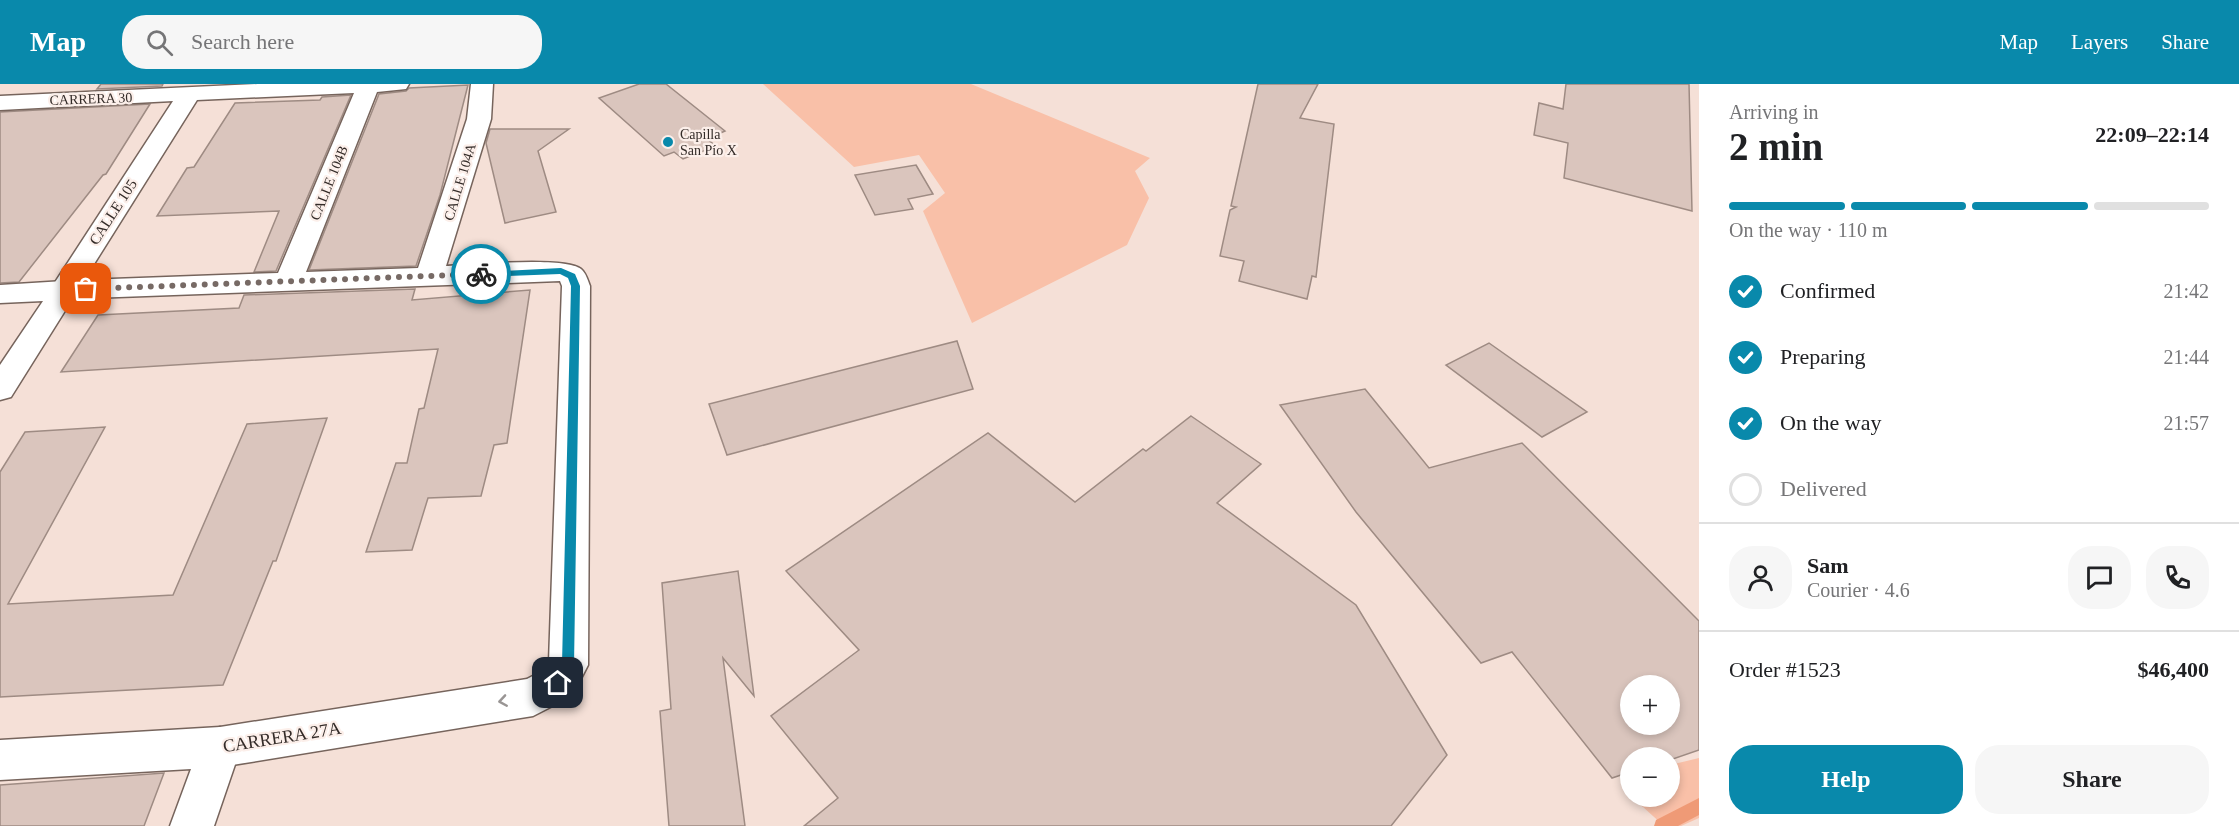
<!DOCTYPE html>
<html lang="en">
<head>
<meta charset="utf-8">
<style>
	:root { --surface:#fff; --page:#f6f6f6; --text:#202124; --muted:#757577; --line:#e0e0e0; --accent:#0989ab }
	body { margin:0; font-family:"Times New Roman",serif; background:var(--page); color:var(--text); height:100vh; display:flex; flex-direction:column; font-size:22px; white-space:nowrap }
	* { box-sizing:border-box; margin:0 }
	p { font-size:20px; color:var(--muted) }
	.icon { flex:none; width:33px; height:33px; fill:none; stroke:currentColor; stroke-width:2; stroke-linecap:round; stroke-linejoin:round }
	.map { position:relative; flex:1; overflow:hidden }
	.details { display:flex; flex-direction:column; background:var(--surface); width:540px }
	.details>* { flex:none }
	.controls { position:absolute; left:1620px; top:591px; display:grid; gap:12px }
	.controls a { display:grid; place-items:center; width:60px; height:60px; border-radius:50%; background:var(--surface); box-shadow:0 3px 9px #0003; font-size:30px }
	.pin { position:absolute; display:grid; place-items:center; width:51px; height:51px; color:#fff; margin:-26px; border-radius:12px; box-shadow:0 3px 9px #0006 }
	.courier { position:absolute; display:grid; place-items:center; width:60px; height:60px; margin:-30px; border:4px solid #0989ab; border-radius:50%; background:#fff; color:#222; box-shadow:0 2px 8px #0007 }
	.head em { font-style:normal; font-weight:700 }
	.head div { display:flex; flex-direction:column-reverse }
	.head { display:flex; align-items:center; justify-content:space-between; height:102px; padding:0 30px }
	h1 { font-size:39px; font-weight:700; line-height:45px }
	.bar { display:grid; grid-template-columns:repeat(4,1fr); gap:9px 6px; align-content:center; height:72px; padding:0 30px }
	.bar i { height:8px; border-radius:4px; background:var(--line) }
	.bar .on { background:var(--accent) }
	.bar p { grid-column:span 4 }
	.line { display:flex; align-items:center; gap:15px; padding:0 30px; border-top:2px solid var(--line) }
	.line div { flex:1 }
	.round { display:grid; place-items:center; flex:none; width:63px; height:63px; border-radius:24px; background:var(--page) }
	ol { padding:0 30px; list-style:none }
	li { display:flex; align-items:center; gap:18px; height:66px }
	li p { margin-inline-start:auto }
	li .icon { padding:6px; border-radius:50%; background:var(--accent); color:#fff; stroke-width:4 }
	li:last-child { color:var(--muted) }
	li i { width:33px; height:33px; border:3px solid var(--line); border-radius:50% }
	.primary-button { display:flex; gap:12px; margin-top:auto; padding:12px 30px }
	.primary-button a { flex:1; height:69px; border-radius:24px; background:var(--accent); color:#fff; font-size:24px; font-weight:700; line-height:69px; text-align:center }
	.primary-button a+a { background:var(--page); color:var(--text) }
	header { display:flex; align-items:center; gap:36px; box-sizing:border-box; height:84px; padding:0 30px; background:var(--accent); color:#fff }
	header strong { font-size:28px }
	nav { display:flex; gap:33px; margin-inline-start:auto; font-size:21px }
	.search { width:420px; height:54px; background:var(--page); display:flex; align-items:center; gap:15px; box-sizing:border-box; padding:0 21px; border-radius:24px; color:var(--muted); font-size:22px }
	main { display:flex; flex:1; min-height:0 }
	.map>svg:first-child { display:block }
	.green { fill:#f9c0a8 }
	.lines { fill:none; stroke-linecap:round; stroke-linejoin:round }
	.stream { fill:#ef9a76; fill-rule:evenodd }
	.building { fill:#dac5bd; stroke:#9e8b83; stroke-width:1.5; fill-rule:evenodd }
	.minor-casing { stroke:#76645c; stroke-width:3 }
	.tertiary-casing { stroke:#76645c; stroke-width:3 }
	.minor { fill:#fff; fill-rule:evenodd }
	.tertiary { fill:#fff; fill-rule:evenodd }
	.oneway { stroke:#999594 }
	.route { fill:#0989ab }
	.done { stroke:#776a65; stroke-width:6; stroke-dasharray:0 10.8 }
	.poi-dot { fill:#0989ab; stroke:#fcefea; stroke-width:2 }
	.labels { text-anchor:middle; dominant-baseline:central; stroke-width:4.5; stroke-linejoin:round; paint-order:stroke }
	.far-street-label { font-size:14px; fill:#332b28; stroke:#fcefea }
	.far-poi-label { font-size:14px; fill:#332b28; stroke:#fcefea; text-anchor:start }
	.street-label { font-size:15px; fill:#332b28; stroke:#fcefea }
	.near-street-label { font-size:18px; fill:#332b28; stroke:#fcefea }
</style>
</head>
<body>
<header>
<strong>Map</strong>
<div class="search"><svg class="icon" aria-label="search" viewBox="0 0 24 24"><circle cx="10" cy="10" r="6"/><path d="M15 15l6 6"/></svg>Search here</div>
<nav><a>Map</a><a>Layers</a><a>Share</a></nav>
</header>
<main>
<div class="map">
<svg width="1699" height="742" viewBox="0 0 1699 742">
	<rect width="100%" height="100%" fill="#f5e0d7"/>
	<g class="green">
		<path d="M763,0h208l179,74 -15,13 14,27 -22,47 -155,78 -49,-112 22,-18 -26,-38 -65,12z"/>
		<path d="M1699,674v60l-18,8h-17l-32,-29 38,-1v-31z"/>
	</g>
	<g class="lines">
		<path class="stream" d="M1699,714v17l-21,11h-24l2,-6z"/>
	</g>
	<g class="building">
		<path d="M101,0h62l-1,2 -65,3z"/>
		<path d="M639,0h27l59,47 -18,8 9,7 -33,13 -9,-7 -10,4 -65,-58z"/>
		<path d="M1258,0h60l-18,34 34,6 -18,153 -4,-1 -5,23 -68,-18 5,-20 -24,-5 10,-46 6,-3 -5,-1z"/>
		<path d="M1566,0h123l3,127 -128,-33 4,-35 -34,-8 5,-32 24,6z"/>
		<path d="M468,1l-28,110 -24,71 -107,4 70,-176 27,-3 3,-3z"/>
		<path d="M351,11l-75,176 -22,1 25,-61 -122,5 30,-48 7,-1 41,-64 85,-3 2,-3z"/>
		<path d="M150,20l-44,70 -3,1 -84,107 -19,1v-171z"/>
		<path d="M490,45h79l-31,22 18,61 -51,11 -19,-80z"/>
		<path d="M916,81l17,29 -25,5 5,10 -38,6 -20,-40z"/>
		<path d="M415,205l-3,11 118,-10 -23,153 -13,2 -13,51 -53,2 -16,52 -46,2 30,-89h11l12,-54 5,-1 14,-59 -377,23 37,-57 141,-7 5,-13z"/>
		<path d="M957,257l16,48 -246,66 -18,-51z"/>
		<path d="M1489,259l98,69 -45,25 -96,-72z"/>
		<path d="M1365,305l64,79 93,-25 177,178v129l-29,10v-2h-40v14l-18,6 -100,-126 -31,11 -125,-151 -76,-107zM1630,602h40v38h-40z"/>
		<path d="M1191,332l70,48 -44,39 139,102 91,150 -56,71h-587l34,-28 -67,-82 88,-66 -73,-79 202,-138 87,69 68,-53 3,2z"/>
		<path d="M327,334l-51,143h-3l-50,124 -223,12v-225l25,-40 80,-5 -97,177 165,-9 74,-171z"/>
		<path d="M738,487l16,125 -31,-38 22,168h-76l-9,-115 11,-2 -9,-126z"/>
		<path d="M164,689l-20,53h-144v-41z"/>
	</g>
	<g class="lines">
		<g class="minor-casing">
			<path id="minor" d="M258,0h151l-3,5 -29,3 -71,180 112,-4 49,-149 4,-35h22l-2,35 -45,147c26,-1 118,-10 135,3 5,4 7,12 9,17l-2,379 -16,31 -39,20 -313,51 -15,-6 -6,-14 6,-14 15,-6 307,-48 17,-9 5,-8 13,-376 -2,-5 -496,18 -10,-2 -4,-7 123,-189 -173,9v-14zM354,9l-76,180 -194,7 113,-180z"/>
		</g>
		<g class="tertiary-casing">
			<g id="tertiary">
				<path d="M64,197l10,2 4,7 -67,107 -11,3v-35l43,-64 -43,2v-18z"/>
				<path d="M220,643l15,6 6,14 -27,79h-44l21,-57 -191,11v-40z"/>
			</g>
		</g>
		<use href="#minor" class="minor"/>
		<use href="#tertiary" class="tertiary"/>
	</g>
	<defs><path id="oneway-chevron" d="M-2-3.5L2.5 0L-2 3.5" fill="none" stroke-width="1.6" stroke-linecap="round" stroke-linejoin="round" transform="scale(1.5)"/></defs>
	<use class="oneway" href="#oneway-chevron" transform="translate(503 617) rotate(171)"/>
	<path class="route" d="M561,184l14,6 5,12 -6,379 -12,22 -4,1 -6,-5 10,-19 9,-378 -3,-8 -8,-4 -79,3 -4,-3 4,-2z"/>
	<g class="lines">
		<path class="done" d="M86,205l395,-15"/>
	</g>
	<circle class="poi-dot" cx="668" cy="58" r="6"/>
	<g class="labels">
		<g class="far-street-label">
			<text transform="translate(91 15) rotate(-2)">CARRERA 30</text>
			<text transform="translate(460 98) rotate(-73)">CALLE 104A</text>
			<text transform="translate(329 99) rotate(-68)">CALLE 104B</text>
		</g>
		<g class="far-poi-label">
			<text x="680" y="50">Capilla<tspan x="680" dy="16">San Pío X</tspan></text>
		</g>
		<g class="street-label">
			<text transform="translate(113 128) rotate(-57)">CALLE 105</text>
		</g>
		<g class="near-street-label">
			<text transform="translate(282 653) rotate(-9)">CARRERA 27A</text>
		</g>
	</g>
</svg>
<div class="controls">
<a>+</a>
<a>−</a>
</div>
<div class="pin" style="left:86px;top:205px;background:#ea580c"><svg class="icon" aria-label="bag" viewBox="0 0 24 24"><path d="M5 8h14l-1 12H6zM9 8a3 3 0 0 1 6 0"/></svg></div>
<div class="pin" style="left:558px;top:599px;background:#1f2937"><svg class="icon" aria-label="home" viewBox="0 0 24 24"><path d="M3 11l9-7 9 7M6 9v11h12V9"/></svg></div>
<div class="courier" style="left:481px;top:190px"><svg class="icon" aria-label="bike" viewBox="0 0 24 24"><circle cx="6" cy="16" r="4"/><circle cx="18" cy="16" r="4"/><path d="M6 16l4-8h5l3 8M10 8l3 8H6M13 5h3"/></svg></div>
</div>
<section class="details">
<div class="head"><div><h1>2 min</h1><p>Arriving in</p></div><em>22:09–22:14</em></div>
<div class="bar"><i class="on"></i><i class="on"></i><i class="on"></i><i></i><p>On the way · 110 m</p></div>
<ol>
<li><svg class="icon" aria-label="check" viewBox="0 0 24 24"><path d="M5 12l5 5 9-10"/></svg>Confirmed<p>21:42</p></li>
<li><svg class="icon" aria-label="check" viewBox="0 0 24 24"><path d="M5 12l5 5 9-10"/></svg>Preparing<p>21:44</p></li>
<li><svg class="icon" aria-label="check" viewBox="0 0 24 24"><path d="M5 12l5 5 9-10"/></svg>On the way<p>21:57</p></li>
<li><i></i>Delivered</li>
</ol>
<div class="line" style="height:108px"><a class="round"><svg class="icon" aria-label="person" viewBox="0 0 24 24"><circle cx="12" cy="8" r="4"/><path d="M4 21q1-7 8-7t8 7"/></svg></a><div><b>Sam</b><p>Courier · 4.6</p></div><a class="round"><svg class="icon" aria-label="chat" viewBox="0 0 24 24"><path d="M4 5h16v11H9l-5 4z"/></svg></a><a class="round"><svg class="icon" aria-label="phone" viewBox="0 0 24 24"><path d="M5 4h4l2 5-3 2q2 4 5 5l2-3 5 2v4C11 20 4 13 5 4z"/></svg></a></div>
<div class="line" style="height:78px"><div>Order #1523</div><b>$46,400</b></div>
<div class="primary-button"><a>Help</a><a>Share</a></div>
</section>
</main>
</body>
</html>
